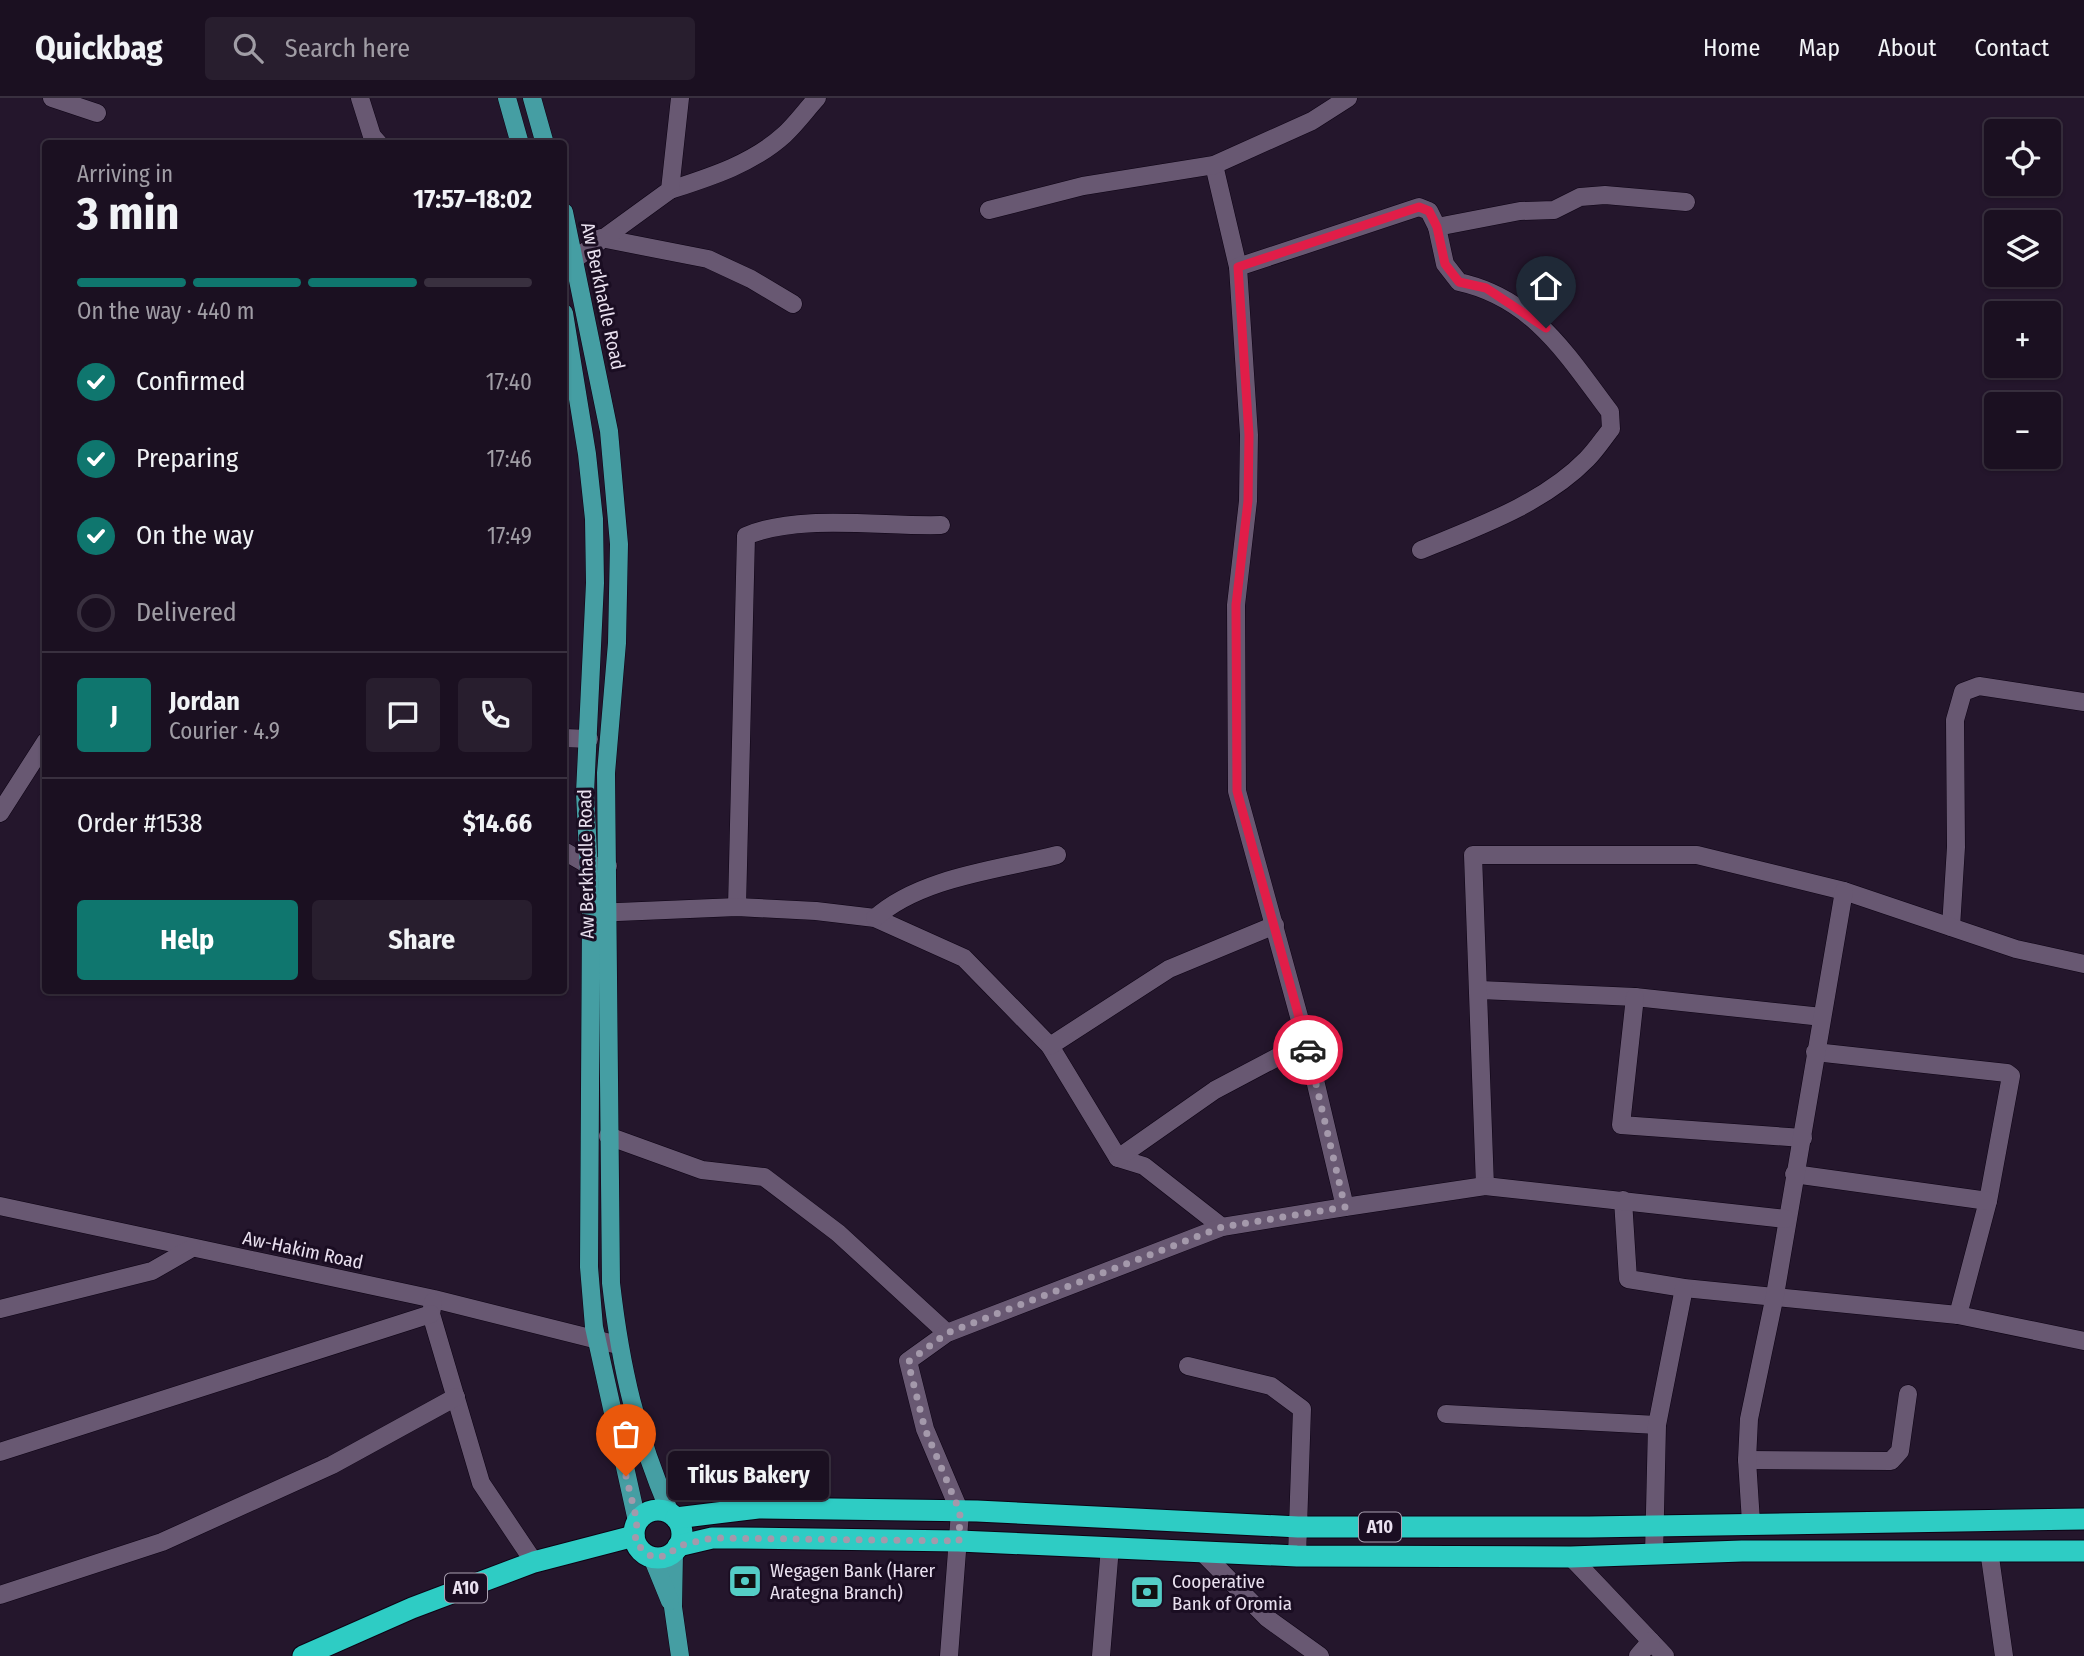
<!DOCTYPE html>
<html lang="en">
<head>
<meta charset="utf-8">
<style>
	:root { --surface:#1b1021; --page:#281e2e; --text:#f1f3f6; --muted:#a09da5; --line:#39303f; --accent:#0f766e }
	body { margin:0; font-family:"Fira Sans Condensed",sans-serif; background:var(--page); color:var(--text); height:100vh; display:flex; flex-direction:column; font-size:26px; white-space:nowrap }
	* { box-sizing:border-box; margin:0 }
	p { font-size:23px; color:var(--muted) }
	.icon { flex:none; width:38px; height:38px; fill:none; stroke:currentColor; stroke-width:2; stroke-linecap:round; stroke-linejoin:round }
	.map { position:relative; flex:1; overflow:hidden }
	.side { position:absolute; left:42px; top:42px; width:525px; height:854px; display:flex; flex-direction:column; background:var(--surface); border-radius:7px; box-shadow:0 2px 5px #0004,0 0 0 2px var(--line) }
	.side>* { flex:none }
	.tools { position:absolute; left:1984px; top:21px; display:grid; gap:14px }
	.tools a { display:grid; place-items:center; width:77px; height:77px; border-radius:7px; background:var(--surface); box-shadow:0 2px 5px #0004,0 0 0 2px var(--line); font-size:35px }
	.pin { position:absolute; display:grid; place-items:center; width:60px; height:60px; color:#fff; margin:-72px -30px; border-radius:50% 50% 50% 0; rotate:-45deg; box-shadow:0 0 7px #0007 }
	.pin .icon { rotate:45deg }
	.courier { position:absolute; display:grid; place-items:center; width:70px; height:70px; margin:-35px; border:5px solid #e11d48; border-radius:50%; background:#fff; color:#222; box-shadow:0 2px 9px #0007 }
	.bubble { position:absolute; height:49px; border-radius:7px; background:var(--surface); box-shadow:0 2px 5px #0004,0 0 0 2px var(--line); font-size:23px; font-weight:700; line-height:49px; text-align:center }
	.head em { font-style:normal; font-weight:700 }
	.head div { display:flex; flex-direction:column-reverse }
	.head { display:flex; align-items:center; justify-content:space-between; height:119px; padding:0 35px }
	h1 { font-size:46px; font-weight:700; line-height:52px }
	.bar { display:grid; grid-template-columns:repeat(4,1fr); gap:10px 7px; align-content:center; height:84px; padding:0 35px }
	.bar i { height:9px; border-radius:5px; background:var(--line) }
	.bar .current { background:var(--accent) }
	.bar p { grid-column:span 4 }
	.line { display:flex; align-items:center; gap:18px; padding:0 35px; border-top:2px solid var(--line) }
	.line div { flex:1 }
	.round { display:grid; place-items:center; flex:none; width:74px; height:74px; border-radius:7px; background:var(--page) }
	ol { padding:0 35px; list-style:none }
	li { display:flex; align-items:center; gap:21px; height:77px }
	li p { margin-inline-start:auto }
	li .icon { padding:7px; border-radius:50%; background:var(--accent); color:#fff; stroke-width:4 }
	li:last-child { color:var(--muted) }
	li i { width:38px; height:38px; border:4px solid var(--line); border-radius:50% }
	.action { display:flex; gap:14px; margin-top:auto; padding:14px 35px }
	.action a { flex:1; height:80px; border-radius:7px; background:var(--accent); color:#fff; font-size:28px; font-weight:700; line-height:80px; text-align:center }
	.action a+a { background:var(--page); color:var(--text) }
	header { display:flex; align-items:center; gap:42px; box-sizing:border-box; height:98px; padding:0 35px; background:var(--surface); border-bottom:2px solid var(--line) }
	header strong { font-size:33px }
	nav { display:flex; gap:38px; margin-inline-start:auto; font-size:24px }
	.search { width:490px; height:63px; background:var(--page); display:flex; align-items:center; gap:18px; box-sizing:border-box; padding:0 24px; border-radius:7px; color:var(--muted); font-size:26px }
	.map>svg:first-child { display:block }
	.lines { fill:none; stroke-linecap:round; stroke-linejoin:round }
	.minor-casing { stroke:#0d0314; stroke-width:19 }
	.major-casing { stroke:#0d0314; stroke-width:19 }
	.highway-casing { stroke:#0d0314; stroke-width:23 }
	.minor { stroke:#685872; stroke-width:18 }
	.major { stroke:#459ea3; stroke-width:18 }
	.highway { stroke:#2eccc4; stroke-width:21 }
	.done { stroke:#a499ab; stroke-width:7; stroke-dasharray:0 12.6 }
	.route { stroke:#e11d48; stroke-width:9 }
	.labels { text-anchor:middle; dominant-baseline:central; stroke-width:6; stroke-linejoin:round; paint-order:stroke }
	.shield { fill:#1a0d22; stroke:#aba1b2; stroke-width:2 }
	.shield-label { font-size:18px; font-weight:bold; fill:#e9e0ef }
	.street-label { font-size:19px; fill:#e9e0ef; stroke:#1a0d22 }
	.poi-label { font-size:19px; fill:#e9e0ef; stroke:#1a0d22; text-anchor:start }
</style>
</head>
<body>
<header>
<strong>Quickbag</strong>
<div class="search"><svg class="icon" aria-label="search" viewBox="0 0 24 24"><circle cx="10" cy="10" r="6"/><path d="M15 15l6 6"/></svg>Search here</div>
<nav><a>Home</a><a>Map</a><a>About</a><a>Contact</a></nav>
</header>
<div class="map">
<svg width="2084" height="1558" viewBox="0 0 2084 1558">
	<rect width="100%" height="100%" fill="#24162c"/>
	<g class="lines">
		<g class="minor-casing">
			<g id="minor">
				<path d="M52,0l45,15"/>
				<path d="M360,0l12,38 7,8"/>
				<path d="M1214,67l24,102"/>
				<path d="M670,92c40,-13 82,-26 114,-55 12,-11 22,-25 33,-37"/>
				<path d="M989,112l94,-24 131,-21 98,-44 36,-23"/>
				<path d="M601,140l107,21 43,20 42,25"/>
				<path d="M575,161l95,-69 10,-92"/>
				<path d="M1421,452c56,-23 122,-46 166,-91 9,-9 16,-20 24,-30l-1,-17c-43,-57 -77,-114 -151,-130l-14,-18 -8,-37"/>
				<path d="M564,640l25,1"/>
				<path d="M0,715l46,-72"/>
				<path d="M564,753l26,15h18"/>
				<path d="M737,809l9,-371c52,-23 139,-9 195,-11"/>
				<path d="M594,815l143,-6 79,4 59,7 89,40 86,88 68,112 26,8 78,61"/>
				<path d="M875,820c46,-41 123,-48 182,-63"/>
				<path d="M1951,829l5,-80 -1,-127 8,-28 16,-6 105,16"/>
				<path d="M1480,892l155,7 187,20"/>
				<path d="M1635,899l-14,128 182,13"/>
				<path d="M1050,948l119,-77 106,-44"/>
				<path d="M1815,954l192,21 4,3 -23,125 -30,114"/>
				<path d="M608,1038l94,34 62,7 74,56 109,100"/>
				<path d="M1118,1060l97,-68 91,-48"/>
				<path d="M1794,1076l194,27"/>
				<path d="M1485,1088l-12,-331h224l147,36 172,58 68,15"/>
				<path d="M1623,1102l5,79 56,9 274,27 126,26"/>
				<path d="M0,1108l434,93 184,46"/>
				<path d="M1345,1109l-39,-165 -69,-251 -1,-186 12,-104 1,-66 -11,-168 181,-60 10,4 8,16 83,-16 34,-1 26,-13 25,-2 81,7"/>
				<path d="M433,1204l-2,12 50,169 53,79"/>
				<path d="M0,1211l152,-38 40,-23"/>
				<path d="M1188,1268l83,20 31,23 -5,147"/>
				<path d="M1446,1316l211,11"/>
				<path d="M0,1354l431,-138"/>
				<path d="M1747,1362l144,1 9,-10 8,-57"/>
				<path d="M1751,1424l-4,-62 2,-41 26,-124 69,-404"/>
				<path d="M1989,1452l15,106"/>
				<path d="M1202,1454l65,66 53,38"/>
				<path d="M1654,1457l3,-130 27,-137"/>
				<path d="M1571,1459l94,99"/>
				<path d="M0,1497l162,-53 170,-77 124,-68"/>
				<path d="M949,1558l11,-144 -35,-83 -17,-68 39,-28 275,-106 123,-20 140,-21 301,33"/>
				<path d="M1101,1558l9,-109"/>
				<path d="M1638,1558l13,-15"/>
			</g>
		</g>
		<g class="major-casing">
			<g id="major">
				<path d="M507,0l13,46"/>
				<path d="M532,0l13,46"/>
				<path d="M564,114l45,219 10,113 -2,99 -11,130 5,510c10,87 25,150 59,230"/>
				<path d="M564,215l23,141 7,65 1,64 -10,210 6,120 -2,354 5,60 43,194"/>
				<path d="M674,1454l-1,55 7,49"/>
				<path d="M652,1459l18,44"/>
			</g>
		</g>
		<g class="highway-casing">
			<g id="highway">
				<circle cx="658" cy="1436" r="24"/>
				<path d="M676,1420l82,-10 219,3 321,16h291l495,-8"/>
				<path d="M678,1448l34,-8h28l219,3 338,15 274,1 171,-6h342"/>
				<path d="M303,1558l109,-48 122,-46 100,-26"/>
			</g>
		</g>
		<use href="#minor" class="minor"/>
		<use href="#major" class="major"/>
		<use href="#highway" class="highway"/>
	</g>
	<g class="lines">
		<path class="done" d="M626,1378l11,45 -2,22 17,14 15,-1 11,-10 34,-8 247,3 1,-29 -35,-83 -17,-67 39,-29 275,-106 123,-20 -37,-157"/>
		<path class="route" d="M1308,952l-71,-259 -1,-186 12,-104 1,-66 -11,-168 181,-60 10,4 8,16 8,37 14,18 27,6 60,40"/>
	</g>
	<defs>
		<g id="bank-square" transform="scale(1.75)"><rect x="-9" y="-9" width="18" height="18" rx="4" fill="#54cdc6" stroke="#1a0d22"/><path d="M-6-4H6V4H-6ZM0-2.3a2.3 2.3 0 1 0 0 4.6a2.3 2.3 0 1 0 0-4.6Z" fill="#111"/></g>
	</defs>
	<g fill-rule="evenodd">
		<use href="#bank-square" x="745" y="1483"/>
		<use href="#bank-square" x="1147" y="1494"/>
	</g>
	<g class="labels">
		<g class="shield">
			<rect x="1359" y="1414.5" width="42" height="29" rx="5"/>
			<rect x="445" y="1475.5" width="42" height="29" rx="5"/>
		</g>
		<g class="shield-label">
			<text x="1380" y="1429">A10</text>
			<text x="466" y="1490">A10</text>
		</g>
		<g class="street-label">
			<text transform="translate(603 198) rotate(78)">Aw Berkhadle Road</text>
			<text transform="translate(586 766) rotate(-91)">Aw Berkhadle Road</text>
			<text transform="translate(303 1152) rotate(12)">Aw-Hakim Road</text>
		</g>
		<g class="poi-label">
			<text x="770" y="1472">Wegagen Bank (Harer<tspan x="770" dy="22">Arategna Branch)</tspan></text>
			<text x="1172" y="1483">Cooperative<tspan x="1172" dy="22">Bank of Oromia</tspan></text>
		</g>
	</g>
</svg>
<div class="tools">
<a><svg class="icon" aria-label="locate" viewBox="0 0 24 24"><circle cx="12" cy="12" r="6"/><path d="M12 2v4M12 18v4M2 12h4M18 12h4"/></svg></a>
<a><svg class="icon" aria-label="layers" viewBox="0 0 24 24"><path d="M12 4l9 5-9 5-9-5zM3 14l9 5 9-5"/></svg></a>
<a>+</a>
<a>−</a>
</div>
<div class="pin" style="left:626px;top:1378px;background:#ea580c"><svg class="icon" aria-label="bag" viewBox="0 0 24 24"><path d="M5 8h14l-1 12H6zM9 8a3 3 0 0 1 6 0"/></svg></div>
<div class="pin" style="left:1546px;top:230px;background:#1f2937"><svg class="icon" aria-label="home" viewBox="0 0 24 24"><path d="M3 11l9-7 9 7M6 9v11h12V9"/></svg></div>
<div class="courier" style="left:1308px;top:952px"><svg class="icon" aria-label="car" viewBox="0 0 24 24"><path d="M5 17H2v-5l4-1 3-4h7l3 4 3 1v5h-3M9 17h6M6 11h13"/><circle cx="7" cy="17" r="2"/><circle cx="17" cy="17" r="2"/></svg></div>
<div class="bubble" style="left:668px;top:1353px;width:161px">Tikus Bakery</div>
<section class="side">
<div class="head"><div><h1>3 min</h1><p>Arriving in</p></div><em>17:57–18:02</em></div>
<div class="bar"><i class="current"></i><i class="current"></i><i class="current"></i><i></i><p>On the way · 440 m</p></div>
<ol>
<li><svg class="icon" aria-label="check" viewBox="0 0 24 24"><path d="M5 12l5 5 9-10"/></svg>Confirmed<p>17:40</p></li>
<li><svg class="icon" aria-label="check" viewBox="0 0 24 24"><path d="M5 12l5 5 9-10"/></svg>Preparing<p>17:46</p></li>
<li><svg class="icon" aria-label="check" viewBox="0 0 24 24"><path d="M5 12l5 5 9-10"/></svg>On the way<p>17:49</p></li>
<li><i></i>Delivered</li>
</ol>
<div class="line" style="height:126px"><b class="round" style="background:var(--accent);color:#fff">J</b><div><b>Jordan</b><p>Courier · 4.9</p></div><a class="round"><svg class="icon" aria-label="chat" viewBox="0 0 24 24"><path d="M4 5h16v11H9l-5 4z"/></svg></a><a class="round"><svg class="icon" aria-label="phone" viewBox="0 0 24 24"><path d="M5 4h4l2 5-3 2q2 4 5 5l2-3 5 2v4C11 20 4 13 5 4z"/></svg></a></div>
<div class="line" style="height:91px"><div>Order #1538</div><b>$14.66</b></div>
<div class="action"><a>Help</a><a>Share</a></div>
</section>
</div>
</body>
</html>
